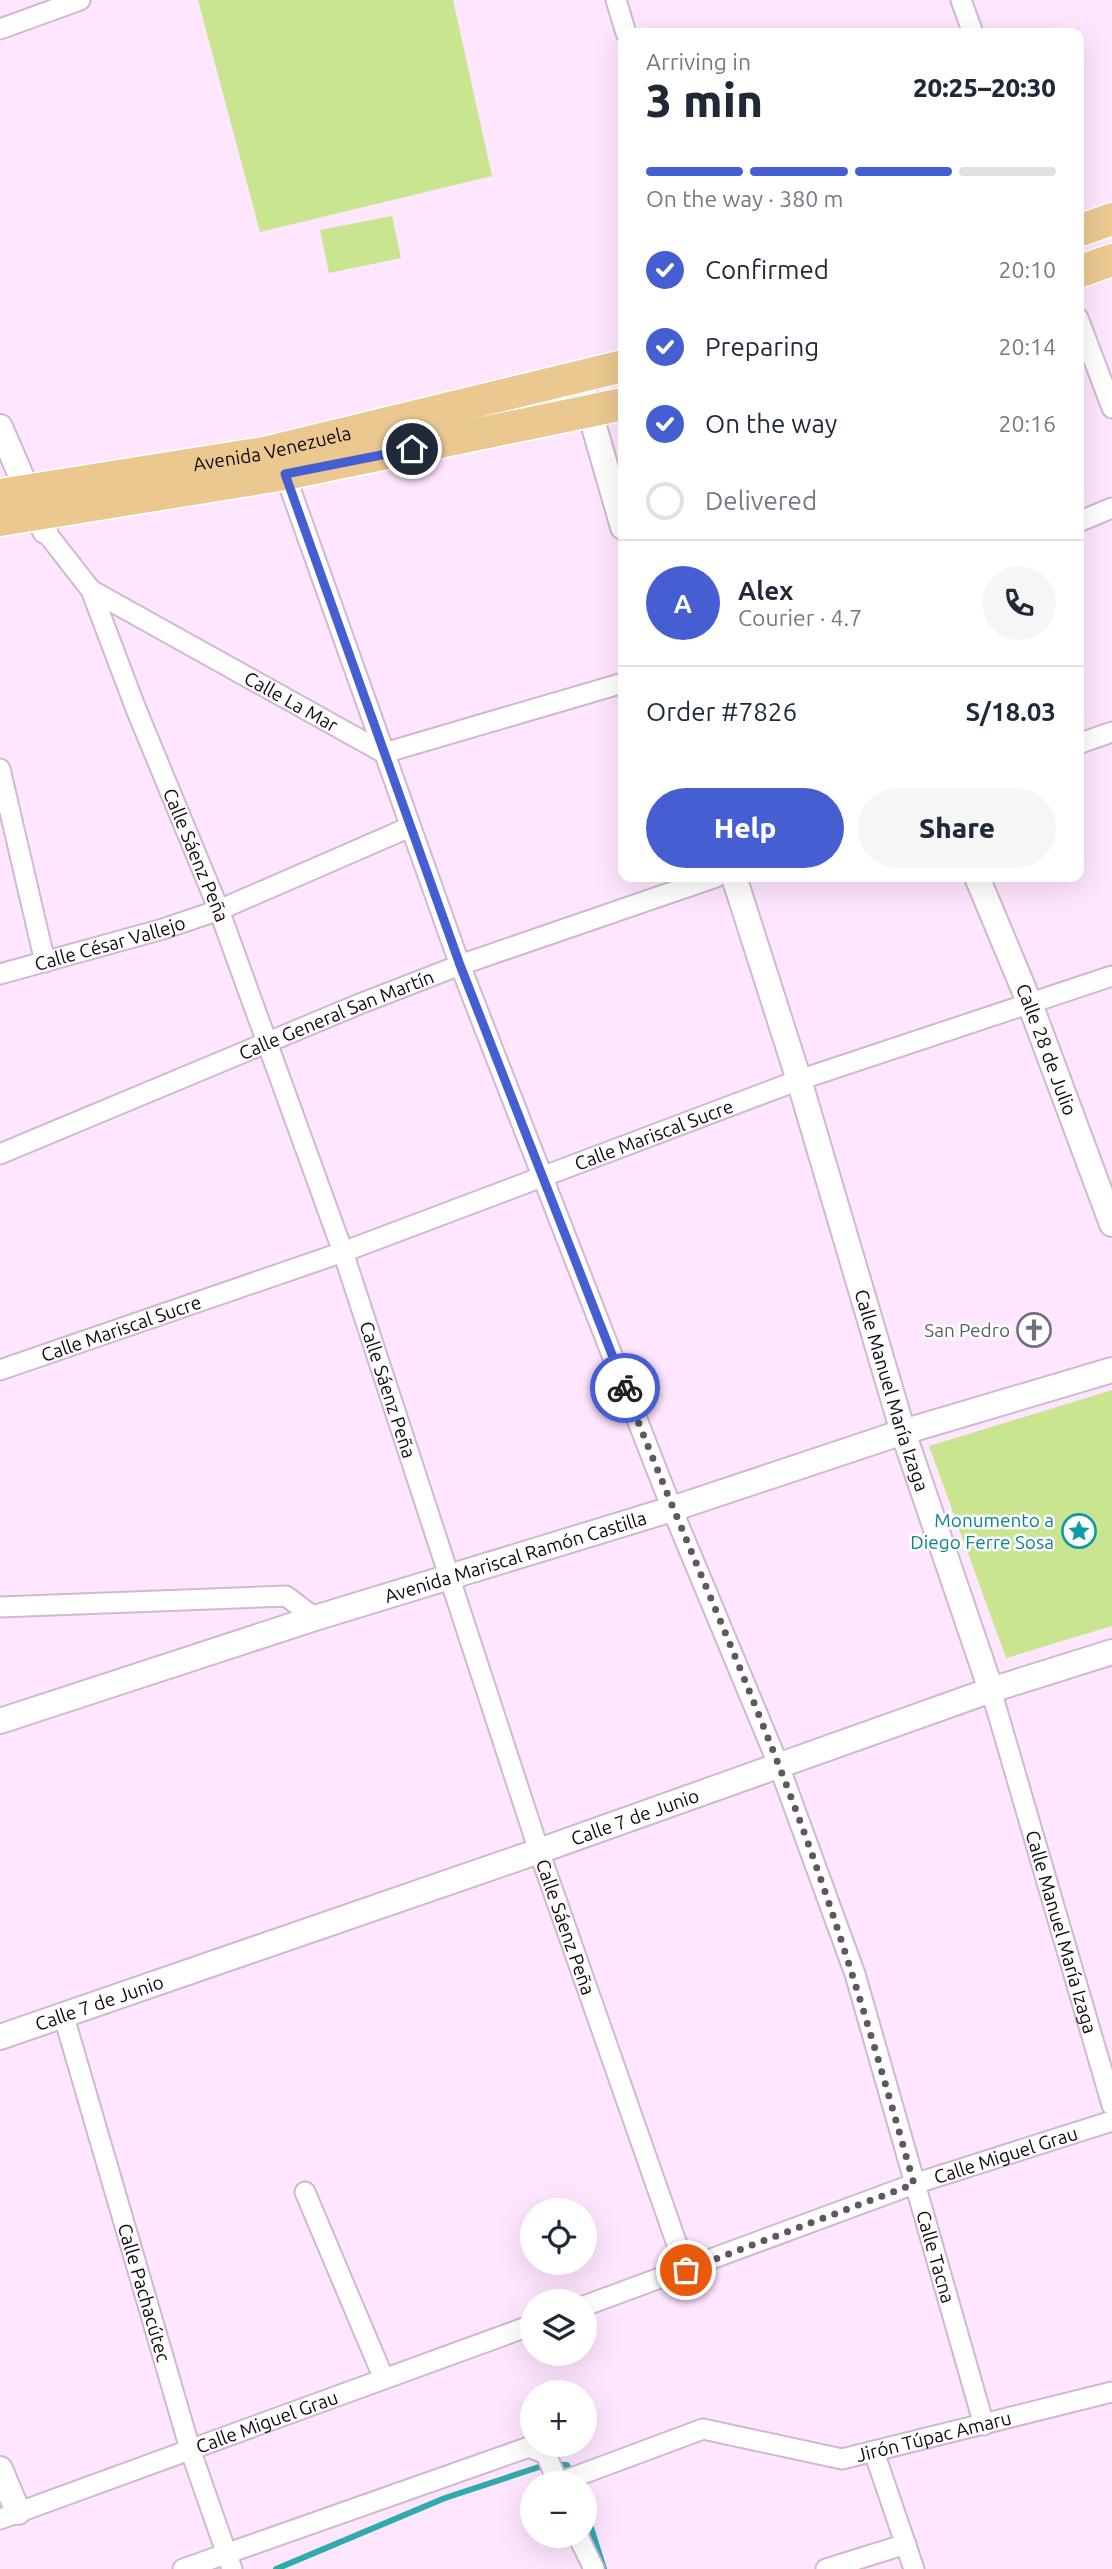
<!DOCTYPE html>
<html lang="en">
<head>
<meta charset="utf-8">
<style>
	:root { --surface:#fff; --page:#f6f6f7; --text:#1f2937; --muted:#747a83; --line:#e0e1e3; --accent:#455ed1 }
	body { margin:0; font-family:Ubuntu,sans-serif; background:var(--page); color:var(--text); height:100vh; display:flex; flex-direction:column; font-size:26px; white-space:nowrap }
	* { box-sizing:border-box; margin:0 }
	p { font-size:23px; color:var(--muted) }
	.icon { flex:none; width:38px; height:38px; fill:none; stroke:currentColor; stroke-width:2; stroke-linecap:round; stroke-linejoin:round }
	.map { position:relative; flex:1; overflow:hidden }
	.details { position:absolute; left:618px; top:28px; width:466px; height:854px; display:flex; flex-direction:column; background:var(--surface); border-radius:14px; box-shadow:0 7px 28px #0002 }
	.details>* { flex:none }
	.fabs { position:absolute; left:520px; top:2198px; display:grid; gap:14px }
	.fabs a { display:grid; place-items:center; width:77px; height:77px; border-radius:50%; background:var(--surface); box-shadow:0 7px 28px #0002; font-size:35px }
	.pin { position:absolute; display:grid; place-items:center; width:60px; height:60px; color:#fff; margin:-30px; border:4px solid #fff; border-radius:50%; box-shadow:0 2px 7px #0007 }
	.courier { position:absolute; display:grid; place-items:center; width:70px; height:70px; margin:-35px; border:5px solid #455ed1; border-radius:50%; background:#fff; color:#222; box-shadow:0 2px 9px #0007 }
	.overview em { font-style:normal; font-weight:800 }
	.overview div { display:flex; flex-direction:column-reverse }
	.overview { display:flex; align-items:center; justify-content:space-between; height:119px; padding:0 28px }
	h1 { font-size:46px; font-weight:800; line-height:52px }
	.bar { display:grid; grid-template-columns:repeat(4,1fr); gap:10px 7px; align-content:center; height:84px; padding:0 28px }
	.bar i { height:9px; border-radius:5px; background:var(--line) }
	.bar .on { background:var(--accent) }
	.bar p { grid-column:span 4 }
	.line { display:flex; align-items:center; gap:18px; padding:0 28px; border-top:2px solid var(--line) }
	.line div { flex:1 }
	.round { display:grid; place-items:center; flex:none; width:74px; height:74px; border-radius:37px; background:var(--page) }
	ol { padding:0 28px; list-style:none }
	li { display:flex; align-items:center; gap:21px; height:77px }
	li p { margin-inline-start:auto }
	li .icon { padding:7px; border-radius:50%; background:var(--accent); color:#fff; stroke-width:4 }
	li:last-child { color:var(--muted) }
	li i { width:38px; height:38px; border:4px solid var(--line); border-radius:50% }
	.button { display:flex; gap:14px; margin-top:auto; padding:14px 28px }
	.button a { flex:1; height:80px; border-radius:42px; background:var(--accent); color:#fff; font-size:28px; font-weight:800; line-height:80px; text-align:center }
	.button a+a { background:var(--page); color:var(--text) }
	.map>svg:first-child { display:block }
	.park { fill:#c9e590 }
	.lines { fill:none; stroke-linecap:round; stroke-linejoin:round }
	.stream { stroke:#31aaae; stroke-width:6 }
	.minor-casing { stroke:#d0b9d0; stroke-width:23 }
	.tertiary-casing { stroke:#d0b9d0; stroke-width:28 }
	.primary-casing { stroke:#fff; stroke-width:35 }
	.minor { stroke:#fff; stroke-width:19 }
	.tertiary { stroke:#fff; stroke-width:24 }
	.primary { stroke:#ebc890; stroke-width:32 }
	.done { stroke:#635664; stroke-width:7; stroke-dasharray:0 12.6 }
	.route { stroke:#455ed1; stroke-width:9 }
	.labels { text-anchor:middle; dominant-baseline:central; stroke-width:5; stroke-linejoin:round; paint-order:stroke }
	.street-label { font-size:19px; fill:#100911; stroke:#fff }
	.worship-label { font-size:19px; fill:#5b616d; stroke:#fff; text-anchor:end }
	.culture-label { font-size:19px; fill:#0d838f; stroke:#fff; text-anchor:end }
</style>
</head>
<body>
<div class="map">
<svg width="1112" height="2569" viewBox="0 0 1112 2569">
	<rect width="100%" height="100%" fill="#fee6fe"/>
	<g class="park">
		<path d="M198,0h255l39,176 -232,56z"/>
		<path d="M392,216l9,42 -72,15 -9,-43z"/>
		<path d="M1112,1390v236l-106,32 -77,-212z"/>
	</g>
	<g class="lines">
		<g class="stream">
			<path d="M584,2505l20,64"/>
			<path d="M276,2569l169,-71 103,-34 19,1 6,11"/>
		</g>
		<g class="minor-casing">
			<g id="minor">
				<path d="M616,0l10,33"/>
				<path d="M961,0l12,33"/>
				<path d="M0,29l80,-29"/>
				<path d="M1078,318l34,90"/>
				<path id="s1" d="M285,474l175,491 212,544 107,257 76,208 129,451"/>
				<path d="M1078,522l34,-14"/>
				<path id="s2" d="M45,531l46,59 45,119 83,201 124,342 196,599 147,419"/>
				<path id="s3" d="M91,590l293,163 239,-70"/>
				<path d="M1078,744l34,-12"/>
				<path d="M0,769l45,193"/>
				<path id="s4" d="M0,974l163,-45 56,-19 191,-83"/>
				<path id="s5" d="M0,1154l357,-149 103,-40 256,-88"/>
				<path id="s6" d="M0,1370l343,-118 456,-172 313,-104"/>
				<path d="M0,1607l286,-11 29,22"/>
				<path id="s7" d="M991,1690l121,415"/>
				<path id="s8" d="M64,2017l126,432 42,120"/>
				<path d="M305,2192l79,187"/>
				<path id="s9" d="M584,2306l330,-122 198,-63"/>
				<path d="M874,2452l40,117"/>
				<path id="s10" d="M0,2519l532,-194"/>
				<path d="M578,2536l16,33"/>
				<path id="s11" d="M183,2569l346,-122 17,7 12,29 145,-54 139,30 270,-67"/>
				<path d="M826,2569l80,-25"/>
			</g>
		</g>
		<g class="tertiary-casing">
			<g id="tertiary">
				<path d="M580,378l43,149"/>
				<path d="M0,427l45,104"/>
				<path id="s12" d="M734,877l65,203 104,352 88,258"/>
				<path id="s13" d="M977,877l53,127 82,220"/>
				<path id="s14" d="M0,1721l315,-103 357,-109 231,-77 209,-62"/>
				<path id="s15" d="M0,2037l539,-186 452,-161 121,-38"/>
				<path d="M0,2469l18,43"/>
			</g>
		</g>
		<g class="primary-casing">
			<g id="primary">
				<path d="M1078,231l34,-12"/>
				<path d="M1078,272l34,-12"/>
				<path id="s16" d="M0,495l264,-42 359,-87"/>
				<path d="M0,520l285,-46 338,-70"/>
			</g>
		</g>
		<use href="#minor" class="minor"/>
		<use href="#tertiary" class="tertiary"/>
		<use href="#primary" class="primary"/>
	</g>
	<g class="lines">
		<path class="done" d="M625,1388c49,127 105,251 154,378 54,137 95,276 135,418l-228,86"/>
		<path class="route" d="M412,449l-127,25 175,491 165,423"/>
	</g>
	<defs>
		<g id="church-ring" transform="scale(1.75)"><circle r="9.5" fill="#fff" stroke="#6b7280" stroke-width="1.5"/><path d="M-1.2-6h2.4v3.5h3.3v2.4h-3.3V6h-2.4V-.1h-3.3v-2.4h3.3Z" fill="#6b7280"/></g>
		<g id="sight-ring" transform="scale(1.75)"><circle r="9.5" fill="#fff" stroke="#0f9aa8" stroke-width="1.5"/><path d="M0-6L1.8-2.2L6-1.7L2.9 1.2L3.7 5.4L0 3.3L-3.7 5.4L-2.9 1.2L-6-1.7L-1.8-2.2Z" fill="#0f9aa8"/></g>
	</defs>
	<g fill-rule="evenodd">
		<use href="#church-ring" x="1034" y="1330"/>
		<use href="#sight-ring" x="1079" y="1531"/>
	</g>
	<g class="labels">
		<g class="street-label">
			<text stroke="none"><textPath href="#s16" startOffset="276">Avenida Venezuela</textPath></text>
			<text stroke="none"><textPath href="#s3" startOffset="229">Calle La Mar</textPath></text>
			<text stroke="none"><textPath href="#s2" startOffset="360">Calle Sáenz Peña</textPath></text>
			<text stroke="none"><textPath href="#s4" startOffset="114">Calle César Vallejo</textPath></text>
			<text stroke="none"><textPath href="#s5" startOffset="364">Calle General San Martín</textPath></text>
			<text stroke="none"><textPath href="#s13" startOffset="186">Calle 28 de Julio</textPath></text>
			<text stroke="none"><textPath href="#s6" startOffset="695">Calle Mariscal Sucre</textPath></text>
			<text stroke="none"><textPath href="#s6" startOffset="128">Calle Mariscal Sucre</textPath></text>
			<text stroke="none"><textPath href="#s2" startOffset="928">Calle Sáenz Peña</textPath></text>
			<text stroke="none"><textPath href="#s12" startOffset="537">Calle Manuel María Izaga</textPath></text>
			<text stroke="none"><textPath href="#s14" startOffset="541">Avenida Mariscal Ramón Castilla</textPath></text>
			<text stroke="none"><textPath href="#s15" startOffset="672">Calle 7 de Junio</textPath></text>
			<text stroke="none"><textPath href="#s2" startOffset="1494">Calle Sáenz Peña</textPath></text>
			<text stroke="none"><textPath href="#s7" startOffset="252">Calle Manuel María Izaga</textPath></text>
			<text stroke="none"><textPath href="#s15" startOffset="105">Calle 7 de Junio</textPath></text>
			<text stroke="none"><textPath href="#s9" startOffset="448">Calle Miguel Grau</textPath></text>
			<text stroke="none"><textPath href="#s1" startOffset="1899">Calle Tacna</textPath></text>
			<text stroke="none"><textPath href="#s8" startOffset="287">Calle Pachacútec</textPath></text>
			<text stroke="none"><textPath href="#s10" startOffset="284">Calle Miguel Grau</textPath></text>
			<text stroke="none"><textPath href="#s11" startOffset="808">Jirón Túpac Amaru</textPath></text>
		</g>
		<g class="worship-label">
			<text x="1010" y="1330">San Pedro</text>
		</g>
		<g class="culture-label">
			<text x="1054" y="1520">Monumento a<tspan x="1054" dy="22">Diego Ferre Sosa</tspan></text>
		</g>
	</g>
</svg>
<div class="fabs">
<a><svg class="icon" aria-label="locate" viewBox="0 0 24 24"><circle cx="12" cy="12" r="6"/><path d="M12 2v4M12 18v4M2 12h4M18 12h4"/></svg></a>
<a><svg class="icon" aria-label="layers" viewBox="0 0 24 24"><path d="M12 4l9 5-9 5-9-5zM3 14l9 5 9-5"/></svg></a>
<a>+</a>
<a>−</a>
</div>
<div class="pin" style="left:686px;top:2270px;background:#ea580c"><svg class="icon" aria-label="bag" viewBox="0 0 24 24"><path d="M5 8h14l-1 12H6zM9 8a3 3 0 0 1 6 0"/></svg></div>
<div class="pin" style="left:412px;top:449px;background:#1f2937"><svg class="icon" aria-label="home" viewBox="0 0 24 24"><path d="M3 11l9-7 9 7M6 9v11h12V9"/></svg></div>
<div class="courier" style="left:625px;top:1388px"><svg class="icon" aria-label="bike" viewBox="0 0 24 24"><circle cx="6" cy="16" r="4"/><circle cx="18" cy="16" r="4"/><path d="M6 16l4-8h5l3 8M10 8l3 8H6M13 5h3"/></svg></div>
<section class="details">
<div class="overview"><div><h1>3 min</h1><p>Arriving in</p></div><em>20:25–20:30</em></div>
<div class="bar"><i class="on"></i><i class="on"></i><i class="on"></i><i></i><p>On the way · 380 m</p></div>
<ol>
<li><svg class="icon" aria-label="check" viewBox="0 0 24 24"><path d="M5 12l5 5 9-10"/></svg>Confirmed<p>20:10</p></li>
<li><svg class="icon" aria-label="check" viewBox="0 0 24 24"><path d="M5 12l5 5 9-10"/></svg>Preparing<p>20:14</p></li>
<li><svg class="icon" aria-label="check" viewBox="0 0 24 24"><path d="M5 12l5 5 9-10"/></svg>On the way<p>20:16</p></li>
<li><i></i>Delivered</li>
</ol>
<div class="line" style="height:126px"><b class="round" style="background:var(--accent);color:#fff">A</b><div><b>Alex</b><p>Courier · 4.7</p></div><a class="round"><svg class="icon" aria-label="phone" viewBox="0 0 24 24"><path d="M5 4h4l2 5-3 2q2 4 5 5l2-3 5 2v4C11 20 4 13 5 4z"/></svg></a></div>
<div class="line" style="height:91px"><div>Order #7826</div><b>S/18.03</b></div>
<div class="button"><a>Help</a><a>Share</a></div>
</section>
</div>
</body>
</html>
